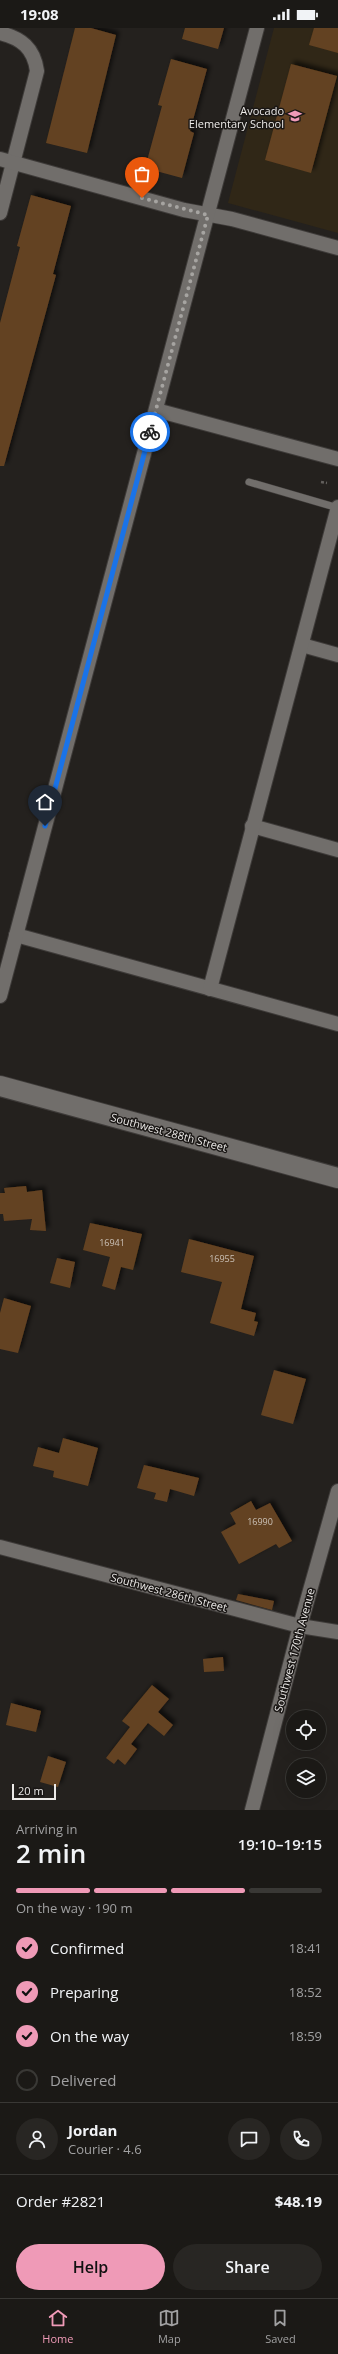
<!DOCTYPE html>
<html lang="en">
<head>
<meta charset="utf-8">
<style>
	:root { --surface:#1b1916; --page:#282623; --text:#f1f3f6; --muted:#a0a0a1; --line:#393835; --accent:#ef9ab7 }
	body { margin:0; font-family:"Open Sans",sans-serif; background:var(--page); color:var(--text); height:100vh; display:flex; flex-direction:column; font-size:15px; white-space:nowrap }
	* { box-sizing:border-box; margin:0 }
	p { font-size:13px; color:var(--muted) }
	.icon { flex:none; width:22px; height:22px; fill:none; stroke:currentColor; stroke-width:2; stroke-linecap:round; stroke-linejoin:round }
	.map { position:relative; height:1782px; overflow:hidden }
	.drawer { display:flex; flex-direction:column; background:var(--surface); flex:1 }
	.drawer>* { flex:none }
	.fabs { position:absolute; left:286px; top:1682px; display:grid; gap:8px }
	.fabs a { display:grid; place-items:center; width:40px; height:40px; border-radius:50%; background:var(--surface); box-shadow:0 4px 16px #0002,0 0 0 1px var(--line); font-size:20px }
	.scale { position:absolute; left:12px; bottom:10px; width:44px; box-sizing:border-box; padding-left:4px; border:2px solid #eceae8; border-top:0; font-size:11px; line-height:14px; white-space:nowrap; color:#eceae8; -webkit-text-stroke:3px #1a1715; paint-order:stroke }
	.pin { position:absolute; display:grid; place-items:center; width:34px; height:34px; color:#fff; margin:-41px -17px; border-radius:50% 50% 50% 0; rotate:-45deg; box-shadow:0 0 4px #0007 }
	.pin .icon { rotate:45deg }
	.courier { position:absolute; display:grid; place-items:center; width:40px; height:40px; margin:-20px; border:3px solid #1a73e8; border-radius:50%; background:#fff; color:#222; box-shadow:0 1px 5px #0007 }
	.overview em { font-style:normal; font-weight:600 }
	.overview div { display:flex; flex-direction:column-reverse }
	.overview { display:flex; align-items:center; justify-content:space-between; height:68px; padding:0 16px }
	h1 { font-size:26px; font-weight:600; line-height:30px }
	.bar { display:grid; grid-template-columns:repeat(4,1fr); gap:6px 4px; align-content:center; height:48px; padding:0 16px }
	.bar i { height:5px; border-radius:3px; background:var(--line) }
	.bar .active { background:var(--accent) }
	.bar p { grid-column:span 4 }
	.line { display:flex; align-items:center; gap:10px; padding:0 16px; border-top:1px solid var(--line) }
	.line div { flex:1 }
	.round { display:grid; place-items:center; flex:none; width:42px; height:42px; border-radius:21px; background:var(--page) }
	ol { padding:0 16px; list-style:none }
	li { display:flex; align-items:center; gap:12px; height:44px }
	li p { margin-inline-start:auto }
	li .icon { padding:4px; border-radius:50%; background:var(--accent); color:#111; stroke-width:4 }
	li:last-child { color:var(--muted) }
	li i { width:22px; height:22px; border:2px solid var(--line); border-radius:50% }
	.button { display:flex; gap:8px; margin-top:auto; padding:8px 16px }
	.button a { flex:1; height:46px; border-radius:24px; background:var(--accent); color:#111; font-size:16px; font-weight:600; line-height:46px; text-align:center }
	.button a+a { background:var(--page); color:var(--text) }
	.status { display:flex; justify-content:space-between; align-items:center; height:28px; padding:0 20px; background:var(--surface); direction:ltr }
	.status svg { height:11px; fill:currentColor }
	.menu { display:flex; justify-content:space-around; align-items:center; height:56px; border-top:1px solid var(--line); background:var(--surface); font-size:11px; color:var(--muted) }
	.menu a { display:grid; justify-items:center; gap:2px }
	.menu .active { color:var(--accent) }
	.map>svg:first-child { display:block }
	.education { fill:#302717 }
	.building { fill:#644221; filter:url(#shadow) }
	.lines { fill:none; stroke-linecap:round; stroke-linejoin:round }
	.lane-casing { stroke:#3e3b39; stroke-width:8 }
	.street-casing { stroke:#3e3b39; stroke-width:16 }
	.secondary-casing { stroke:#3e3b39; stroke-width:22 }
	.path { stroke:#63605d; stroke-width:2.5; stroke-dasharray:3 2; stroke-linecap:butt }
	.lane { stroke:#716e6b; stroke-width:7 }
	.street { stroke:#716e6b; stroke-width:14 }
	.secondary { stroke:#716e6b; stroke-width:20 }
	.done { stroke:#a6a4a1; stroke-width:4; stroke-dasharray:0 7.2 }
	.route { stroke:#1a73e8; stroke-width:5 }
	.labels { text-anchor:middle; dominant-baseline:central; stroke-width:3; stroke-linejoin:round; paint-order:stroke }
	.number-label { font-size:9px; fill:#cac0b6 }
	.poi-label { font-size:11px; fill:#eceae8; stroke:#1a1715; text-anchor:end }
	.street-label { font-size:11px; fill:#eceae8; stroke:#1a1715 }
</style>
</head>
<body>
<div class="status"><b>19:08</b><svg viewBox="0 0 49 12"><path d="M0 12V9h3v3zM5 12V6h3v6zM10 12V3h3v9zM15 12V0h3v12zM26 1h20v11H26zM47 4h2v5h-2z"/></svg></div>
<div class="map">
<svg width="338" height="1782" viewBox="0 0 338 1782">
	<defs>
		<filter id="shadow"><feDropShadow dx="3.5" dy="-3.5" stdDeviation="2" flood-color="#0009"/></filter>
	</defs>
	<rect width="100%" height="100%" fill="#24211e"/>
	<path class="education" d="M274,0h64v205l-110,-30z"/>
	<g class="building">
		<path d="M75,0h16l25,7 -29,118 -41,-10z"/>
		<path d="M185,0h39l-6,21 -36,-10z"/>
		<path d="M314,0h24v25l-29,-8z"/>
		<path d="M171,31l36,10 -17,62 4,2 -12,45 -37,-10 17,-62 -4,-1z"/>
		<path d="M291,36l46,12 -26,97 -46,-13z"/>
		<path d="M31,167l40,11 -18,68 3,1 -52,191h-4v-143l20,-76 -3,-1z"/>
		<path d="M26,1158l1,6 15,-2 4,41 -16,-1 2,-11 -28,2 -1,-7h-3v-21h5l-1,-5z"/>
		<path d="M90,1195l52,11 -9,36 -12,-3 -6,23 -13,-4 8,-29 -27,-7z"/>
		<path d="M189,1211l65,17 -13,53 15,4 -2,8 4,1 -4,14 -44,-13 12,-41 -41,-10z"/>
		<path d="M57,1230l18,4 -5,26 -20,-5z"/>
		<path d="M4,1270l27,8 -13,47 -18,-4v-36z"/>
		<path d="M274,1342l32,9 -13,45 -32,-9z"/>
		<path d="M63,1410l35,10 -10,38 -35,-9 1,-6 -21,-5 5,-19 21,6z"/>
		<path d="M144,1437l55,13 -5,18 -24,-7 -3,13 -13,-3 2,-6 -19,-5z"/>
		<path d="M251,1473l5,9 14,-7 22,38 -13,7 -3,-4 -37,20 -18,-32 15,-8 -6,-11z"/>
		<path d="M238,1566l36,7 -2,9 -36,-10z"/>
		<path d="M223,1629l1,14 -20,1 -1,-13z"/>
		<path d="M152,1657l17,14 -11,13 15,13 -9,11 -16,-13 -17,21 6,5 -12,16 -7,-6 -4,5 -8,-6 24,-31 -8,-6z"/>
		<path d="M11,1675l30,8 -5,21 -30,-7z"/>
		<path d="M48,1728l18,6 -8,25 -18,-5z"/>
	</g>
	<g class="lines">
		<g class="lane-casing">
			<path id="lane" d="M249,454l89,26"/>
		</g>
		<g class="street-casing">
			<g id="street">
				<path d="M0,5c21,5 34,15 37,38l-37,142"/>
				<path d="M0,131l184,51 48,9 106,29"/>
				<path d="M156,382l182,49"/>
				<path d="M302,617l36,10"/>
				<path d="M252,798l86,24"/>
				<path d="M16,907l322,89"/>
				<path d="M210,961l128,-482"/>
				<path d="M0,968l257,-968"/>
				<path d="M0,1519l300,79 38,6"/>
				<path d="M252,1782l48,-184 38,-135"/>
			</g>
		</g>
		<g class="secondary-casing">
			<path id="secondary" d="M0,1058l338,92"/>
		</g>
		<path class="path" d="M321,454l6,1"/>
		<use href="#lane" class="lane"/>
		<use href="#street" class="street"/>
		<use href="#secondary" class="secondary"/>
	</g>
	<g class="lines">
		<path class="done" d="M142,170l66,17 -58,217"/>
		<path class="route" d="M45,798l105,-394"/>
	</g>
	<defs>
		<g id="school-bare" transform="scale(1.08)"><path d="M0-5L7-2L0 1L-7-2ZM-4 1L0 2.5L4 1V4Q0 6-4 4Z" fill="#ef9ab7" stroke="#1a1715" stroke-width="2.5" paint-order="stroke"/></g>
	</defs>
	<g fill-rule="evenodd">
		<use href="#school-bare" x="295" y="88"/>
	</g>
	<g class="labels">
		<g class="number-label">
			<text x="112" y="1214">16941</text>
			<text x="222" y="1230">16955</text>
			<text x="260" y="1493">16990</text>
		</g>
		<g class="poi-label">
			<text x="284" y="82">Avocado<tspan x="284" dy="13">Elementary School</tspan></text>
		</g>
		<g class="street-label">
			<text transform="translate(169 1104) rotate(15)">Southwest 288th Street</text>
			<text transform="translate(169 1564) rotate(15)">Southwest 286th Street</text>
			<text transform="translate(294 1622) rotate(-75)">Southwest 170th Avenue</text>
		</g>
	</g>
</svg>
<div class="fabs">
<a><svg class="icon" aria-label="locate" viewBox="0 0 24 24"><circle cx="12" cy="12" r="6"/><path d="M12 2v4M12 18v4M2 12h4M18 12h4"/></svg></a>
<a><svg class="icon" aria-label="layers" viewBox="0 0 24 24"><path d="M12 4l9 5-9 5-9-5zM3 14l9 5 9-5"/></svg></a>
</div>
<div class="scale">20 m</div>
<div class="pin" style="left:142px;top:170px;background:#ea580c"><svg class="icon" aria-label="bag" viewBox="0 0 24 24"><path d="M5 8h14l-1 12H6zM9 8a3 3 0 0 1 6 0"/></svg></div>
<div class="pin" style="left:45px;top:798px;background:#1f2937"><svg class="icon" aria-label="home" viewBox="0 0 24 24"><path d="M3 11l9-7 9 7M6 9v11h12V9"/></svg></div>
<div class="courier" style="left:150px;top:404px"><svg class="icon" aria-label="bike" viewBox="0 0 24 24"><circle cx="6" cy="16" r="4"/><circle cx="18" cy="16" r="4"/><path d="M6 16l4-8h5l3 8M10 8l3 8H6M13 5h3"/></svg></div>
</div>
<section class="drawer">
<div class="overview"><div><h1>2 min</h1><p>Arriving in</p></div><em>19:10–19:15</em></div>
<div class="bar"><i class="active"></i><i class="active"></i><i class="active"></i><i></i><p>On the way · 190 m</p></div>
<ol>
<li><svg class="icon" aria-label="check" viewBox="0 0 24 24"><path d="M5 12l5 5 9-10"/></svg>Confirmed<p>18:41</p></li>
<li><svg class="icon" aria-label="check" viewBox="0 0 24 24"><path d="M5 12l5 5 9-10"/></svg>Preparing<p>18:52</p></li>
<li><svg class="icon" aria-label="check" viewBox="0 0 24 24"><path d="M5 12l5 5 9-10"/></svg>On the way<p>18:59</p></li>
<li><i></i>Delivered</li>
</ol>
<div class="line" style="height:72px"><a class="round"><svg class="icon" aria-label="person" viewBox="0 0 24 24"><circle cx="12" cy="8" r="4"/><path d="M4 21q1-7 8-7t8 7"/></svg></a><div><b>Jordan</b><p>Courier · 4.6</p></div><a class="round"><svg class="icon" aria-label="chat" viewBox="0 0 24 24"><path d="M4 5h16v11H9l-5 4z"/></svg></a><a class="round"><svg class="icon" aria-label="phone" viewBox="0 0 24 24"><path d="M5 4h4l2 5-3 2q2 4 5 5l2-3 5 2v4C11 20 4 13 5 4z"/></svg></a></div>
<div class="line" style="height:52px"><div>Order #2821</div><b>$48.19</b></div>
<div class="button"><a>Help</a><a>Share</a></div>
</section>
<nav class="menu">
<a class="active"><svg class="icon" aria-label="home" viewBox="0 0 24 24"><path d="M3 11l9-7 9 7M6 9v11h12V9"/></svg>Home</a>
<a><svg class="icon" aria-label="map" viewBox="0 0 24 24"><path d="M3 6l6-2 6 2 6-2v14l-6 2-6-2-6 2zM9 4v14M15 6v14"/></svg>Map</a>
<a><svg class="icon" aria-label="saved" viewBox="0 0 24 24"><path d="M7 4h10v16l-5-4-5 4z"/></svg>Saved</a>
</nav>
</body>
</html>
